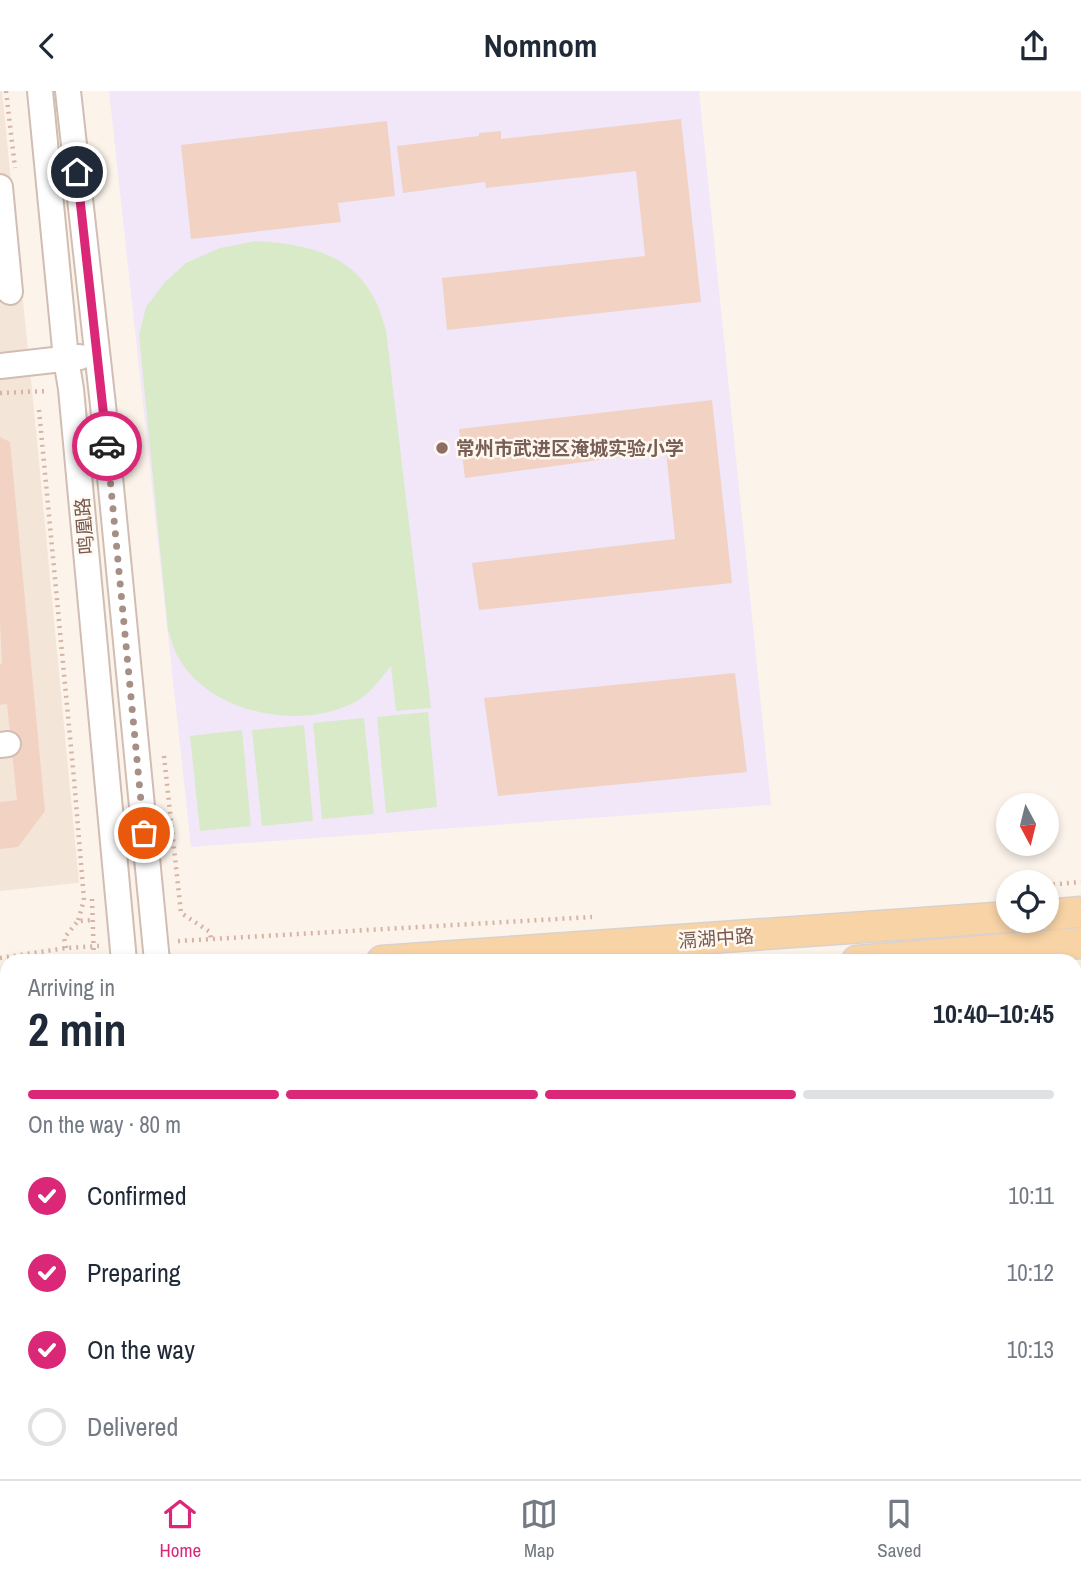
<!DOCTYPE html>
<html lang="en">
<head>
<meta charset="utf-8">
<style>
	:root { --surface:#fff; --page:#f2f2f3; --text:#1f2937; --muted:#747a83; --line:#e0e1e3; --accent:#db2777 }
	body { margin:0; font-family:"Archivo Narrow","Noto Sans SC",sans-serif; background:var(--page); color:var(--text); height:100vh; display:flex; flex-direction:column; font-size:26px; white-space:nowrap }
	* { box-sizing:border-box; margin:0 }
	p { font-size:23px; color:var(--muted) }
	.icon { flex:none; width:38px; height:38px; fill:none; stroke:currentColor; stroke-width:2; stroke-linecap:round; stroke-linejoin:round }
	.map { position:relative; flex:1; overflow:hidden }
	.panel { position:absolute; left:0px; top:863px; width:1082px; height:527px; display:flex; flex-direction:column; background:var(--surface); border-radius:21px 21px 0 0; box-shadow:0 4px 10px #0003 }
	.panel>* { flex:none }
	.needle { width:46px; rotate:173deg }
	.controls { position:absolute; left:996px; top:702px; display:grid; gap:14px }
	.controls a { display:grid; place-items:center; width:63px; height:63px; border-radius:50%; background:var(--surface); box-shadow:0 4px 10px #0003; font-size:35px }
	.pin { position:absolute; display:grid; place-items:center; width:60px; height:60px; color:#fff; margin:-30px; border:4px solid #fff; border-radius:50%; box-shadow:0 2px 7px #0007 }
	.courier { position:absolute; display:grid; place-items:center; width:70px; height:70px; margin:-35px; border:5px solid #db2777; border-radius:50%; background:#fff; color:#222; box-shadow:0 2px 9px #0007 }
	.overview em { font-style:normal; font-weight:800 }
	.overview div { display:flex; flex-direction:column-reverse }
	.overview { display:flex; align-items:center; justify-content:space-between; height:119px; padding:0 28px }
	h1 { font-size:46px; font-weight:800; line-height:52px }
	.bar { display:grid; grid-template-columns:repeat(4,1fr); gap:10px 7px; align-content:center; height:84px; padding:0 28px }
	.bar i { height:9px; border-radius:5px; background:var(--line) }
	.bar .current { background:var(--accent) }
	.bar p { grid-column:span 4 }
	ol { padding:0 28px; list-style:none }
	li { display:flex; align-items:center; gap:21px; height:77px }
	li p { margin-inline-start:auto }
	li .icon { padding:7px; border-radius:50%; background:var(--accent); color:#fff; stroke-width:4 }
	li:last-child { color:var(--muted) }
	li i { width:38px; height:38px; border:4px solid var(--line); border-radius:50% }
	header { display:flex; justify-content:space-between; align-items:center; height:91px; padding:0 28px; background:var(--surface); font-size:32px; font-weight:800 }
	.menu { display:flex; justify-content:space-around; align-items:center; height:98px; border-top:2px solid var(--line); background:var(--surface); font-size:19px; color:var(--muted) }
	.menu a { display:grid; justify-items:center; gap:4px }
	.menu .current { color:var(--accent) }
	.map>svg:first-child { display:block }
	.residential { fill:#f4e5d9 }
	.commercial { fill:#fce5df }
	.industrial { fill:#eee7e3 }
	.education { fill:#f1e7f9 }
	.green { fill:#d9eac9 }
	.water { fill:#bfe3e6; stroke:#a5d3d7; stroke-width:2 }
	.building { fill:#f1d2c3 }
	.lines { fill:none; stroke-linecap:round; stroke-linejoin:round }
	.minor-casing { stroke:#d1bdb2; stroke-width:28 }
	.major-casing { stroke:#d9d1cd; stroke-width:33 }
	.path { stroke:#d6b4a5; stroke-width:4.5; stroke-dasharray:2 5; stroke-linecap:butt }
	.minor { stroke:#fff; stroke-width:24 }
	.major { stroke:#f8d3a6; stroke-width:30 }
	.done { stroke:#a68f85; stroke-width:7; stroke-dasharray:0 12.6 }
	.route { stroke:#db2777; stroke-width:9 }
	.education-dot { fill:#8d6e63; stroke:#fef8f1; stroke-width:2.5 }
	.labels { text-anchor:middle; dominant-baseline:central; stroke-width:5; stroke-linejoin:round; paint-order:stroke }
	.education-label { font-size:19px; font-weight:bold; fill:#785e54; stroke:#fef8f1; text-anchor:start }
	.street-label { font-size:19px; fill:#77594e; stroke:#fef8f1 }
</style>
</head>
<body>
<header><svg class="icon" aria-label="back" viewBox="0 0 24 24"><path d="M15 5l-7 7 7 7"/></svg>Nomnom<svg class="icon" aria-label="share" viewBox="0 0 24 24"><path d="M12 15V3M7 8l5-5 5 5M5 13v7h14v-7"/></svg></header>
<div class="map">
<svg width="1081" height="1388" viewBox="0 0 1081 1388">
	<rect width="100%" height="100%" fill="#fcf4eb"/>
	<g class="residential">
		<path d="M0,0h2l34,339 43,453 -79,8z"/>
		<path d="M1028,1382v6h-819v-5z"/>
	</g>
	<path class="commercial" d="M1075,1023h6v339l-7,-75z"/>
	<path class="industrial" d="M0,1126h7v256h167l1,6h-175z"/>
	<path class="education" d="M109,0h590l72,714 -580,42z"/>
	<g class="green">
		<path d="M256,150c48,3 95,11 119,59 5,9 8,21 11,30l45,378 -35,3 -5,-45c-11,13 -21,29 -38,37 -55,28 -146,10 -176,-48 -4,-7 -6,-17 -9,-25l-29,-295 7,-28 19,-25 21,-19 34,-15z"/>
		<path d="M428,621l9,95 -51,6 -9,-96z"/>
		<path d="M364,627l10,96 -52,5 -9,-96z"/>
		<path d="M304,634l9,96 -51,5 -10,-96z"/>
		<path d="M242,639l9,96 -51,5 -10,-95z"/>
	</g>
	<g class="water">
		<path d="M1075,969h6v48l-6,1z"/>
		<path d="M7,1035v50l-7,1v-50z"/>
	</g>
	<g class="building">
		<path d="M681,28l20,183 -254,28 -5,-52 203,-22 -9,-85 -150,17 -1,-6 -82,11 -6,-47 82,-10v-3l22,-2v8z"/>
		<path d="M387,30l8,75 -57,7 3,19 -150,17 -10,-94z"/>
		<path d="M712,309l20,183 -253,27 -7,-47 203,-24 -9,-88 -201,27 -6,-49z"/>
		<path d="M0,346l10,5 35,369 -27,36 -18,2v-47l17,-2 -10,-96 -7,1v-41h2l-2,-42z"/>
		<path d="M735,582l12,99 -249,24 -14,-98z"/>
	</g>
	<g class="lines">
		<g class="minor-casing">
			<g id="minor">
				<path d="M40,0l26,268 5,30 53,572"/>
				<path d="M68,0l35,314 54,556"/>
				<path d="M0,96l10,105"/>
				<path d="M0,275l80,-9"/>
				<path d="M0,654l8,-1"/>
				<path d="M0,1107h7"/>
				<path d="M188,1382l1,6"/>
				<path d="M699,1382l2,6"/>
			</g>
		</g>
		<g class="major-casing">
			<g id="major">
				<path d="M1046,824l35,-3"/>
				<path d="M382,870l626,-44"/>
				<path d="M857,870l224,-18"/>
				<path d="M0,901l7,-1"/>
				<path d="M0,937l7,-1"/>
			</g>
		</g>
		<g class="path">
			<path d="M6,0l9,77"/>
			<path d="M0,302l48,-2"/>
			<path d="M39,319l35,369 10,121 -6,21"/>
			<path d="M164,665l17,157 29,19 1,8"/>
			<path d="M1046,794l35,-3"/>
			<path d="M92,808l2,62"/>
			<path d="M178,850l414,-24"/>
			<path d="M66,857l-2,-10 14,-17 15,-1"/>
			<path d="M0,867l66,-10 33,-2"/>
			<path d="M1074,891l7,-1"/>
		</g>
		<use href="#minor" class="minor"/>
		<use href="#major" class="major"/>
	</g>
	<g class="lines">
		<path class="done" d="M107,355l37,387"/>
		<path class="route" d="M77,81l30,274"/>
	</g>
	<circle class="education-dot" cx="442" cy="357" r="7"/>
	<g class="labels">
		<g class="education-label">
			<text x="456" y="357">常州市武进区淹城实验小学</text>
		</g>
		<g class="street-label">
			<text transform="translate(84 435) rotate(-95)">鸣凰路</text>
			<text transform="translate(716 847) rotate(-4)">滆湖中路</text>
		</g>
	</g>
</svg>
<div class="controls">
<a><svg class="needle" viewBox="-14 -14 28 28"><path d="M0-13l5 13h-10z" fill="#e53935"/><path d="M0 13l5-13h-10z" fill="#747a83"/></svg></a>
<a><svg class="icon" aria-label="locate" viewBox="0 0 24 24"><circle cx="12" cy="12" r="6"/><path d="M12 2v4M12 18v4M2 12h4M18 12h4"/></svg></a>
</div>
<div class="pin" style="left:144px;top:742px;background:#ea580c"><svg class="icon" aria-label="bag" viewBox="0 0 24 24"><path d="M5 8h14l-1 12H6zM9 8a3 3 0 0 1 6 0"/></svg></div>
<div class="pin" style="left:77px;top:81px;background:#1f2937"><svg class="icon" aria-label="home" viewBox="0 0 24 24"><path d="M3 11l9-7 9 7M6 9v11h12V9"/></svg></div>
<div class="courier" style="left:107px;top:355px"><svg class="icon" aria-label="car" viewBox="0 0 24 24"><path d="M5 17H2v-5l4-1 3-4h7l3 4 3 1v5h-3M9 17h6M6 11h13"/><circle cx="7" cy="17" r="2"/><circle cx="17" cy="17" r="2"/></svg></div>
<section class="panel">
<div class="overview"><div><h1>2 min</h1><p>Arriving in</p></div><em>10:40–10:45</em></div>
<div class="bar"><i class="current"></i><i class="current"></i><i class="current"></i><i></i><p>On the way · 80 m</p></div>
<ol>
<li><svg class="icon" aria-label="check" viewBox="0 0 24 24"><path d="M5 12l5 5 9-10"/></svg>Confirmed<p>10:11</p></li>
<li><svg class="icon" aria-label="check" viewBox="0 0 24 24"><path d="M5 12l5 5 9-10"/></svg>Preparing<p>10:12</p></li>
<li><svg class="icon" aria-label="check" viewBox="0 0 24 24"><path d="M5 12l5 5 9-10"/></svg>On the way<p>10:13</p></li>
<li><i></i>Delivered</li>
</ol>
</section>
</div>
<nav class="menu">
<a class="current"><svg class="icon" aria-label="home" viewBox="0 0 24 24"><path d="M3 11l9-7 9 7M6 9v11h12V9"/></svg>Home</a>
<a><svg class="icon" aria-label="map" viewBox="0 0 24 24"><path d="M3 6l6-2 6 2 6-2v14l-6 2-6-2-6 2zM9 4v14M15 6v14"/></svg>Map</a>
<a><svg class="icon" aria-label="saved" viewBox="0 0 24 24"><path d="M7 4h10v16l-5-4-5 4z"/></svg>Saved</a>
</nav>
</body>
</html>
